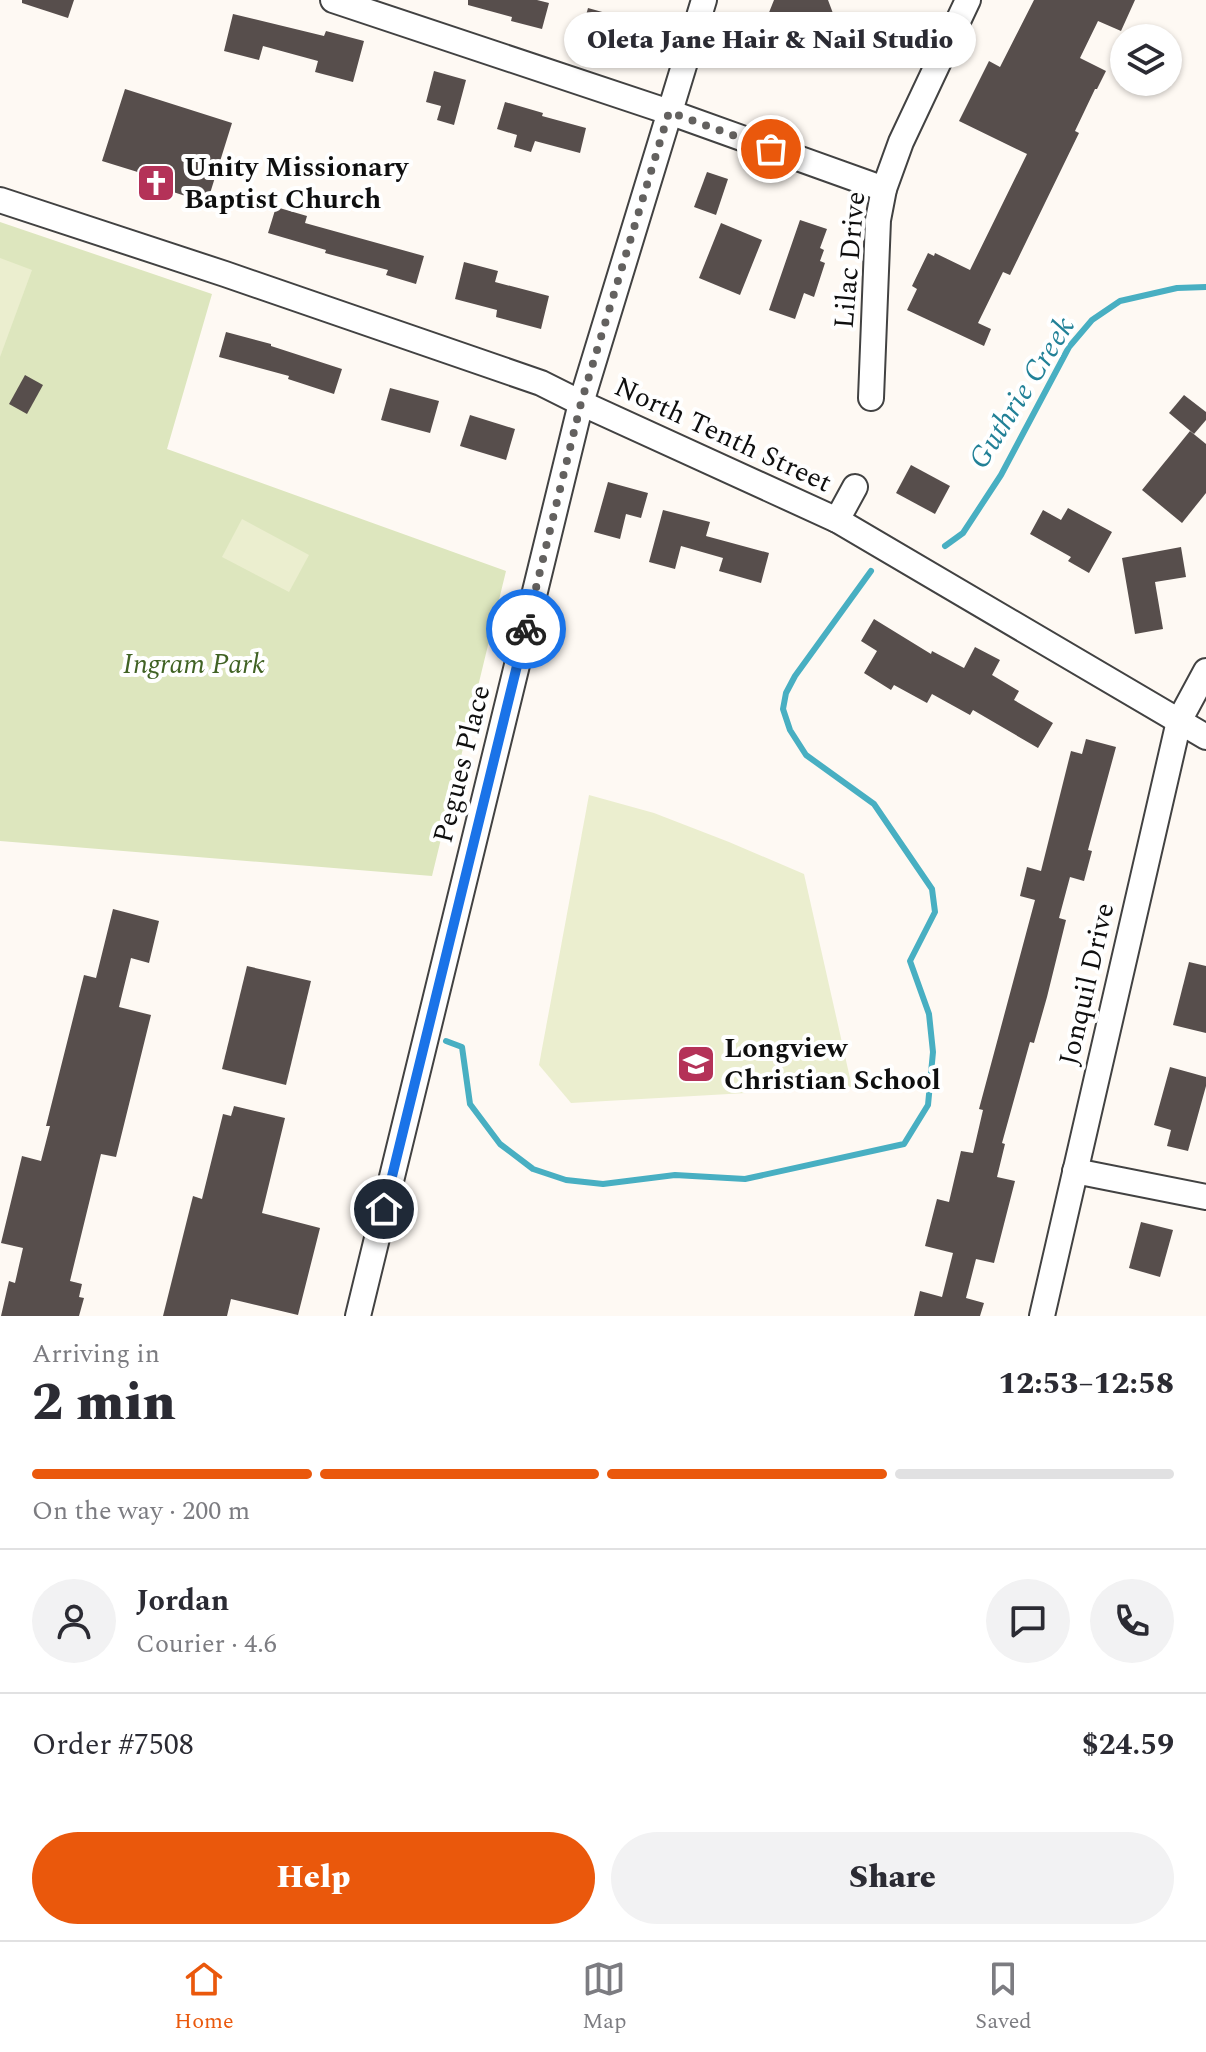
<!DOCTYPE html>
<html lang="en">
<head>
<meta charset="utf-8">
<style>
	:root { --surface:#fff; --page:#f2f2f3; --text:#2b2b33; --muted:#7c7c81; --line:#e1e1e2; --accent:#ea580c }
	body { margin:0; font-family:Spectral,serif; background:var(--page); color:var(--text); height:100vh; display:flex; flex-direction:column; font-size:30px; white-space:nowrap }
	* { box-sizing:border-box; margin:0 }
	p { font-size:26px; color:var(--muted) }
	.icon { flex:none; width:44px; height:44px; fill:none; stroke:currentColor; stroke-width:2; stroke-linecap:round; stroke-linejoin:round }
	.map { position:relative; height:1316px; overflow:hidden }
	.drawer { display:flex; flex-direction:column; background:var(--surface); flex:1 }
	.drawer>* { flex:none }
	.fabs { position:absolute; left:1110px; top:24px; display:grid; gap:16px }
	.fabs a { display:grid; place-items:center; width:72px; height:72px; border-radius:50%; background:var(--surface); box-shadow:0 2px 6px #0004; font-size:40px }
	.pin { position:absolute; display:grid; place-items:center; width:68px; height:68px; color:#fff; margin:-34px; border:4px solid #fff; border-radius:50%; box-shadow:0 2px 8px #0007 }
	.courier { position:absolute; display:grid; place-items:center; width:80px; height:80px; margin:-40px; border:6px solid #1a73e8; border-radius:50%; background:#fff; color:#222; box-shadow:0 2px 10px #0007 }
	.bubble { position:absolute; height:56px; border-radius:28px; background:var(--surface); box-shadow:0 2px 6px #0004; font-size:26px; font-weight:800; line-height:56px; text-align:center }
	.head em { font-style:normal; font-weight:800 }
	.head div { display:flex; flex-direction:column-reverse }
	.head { display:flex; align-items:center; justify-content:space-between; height:136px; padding:0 32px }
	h1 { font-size:52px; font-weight:800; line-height:60px }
	.bar { display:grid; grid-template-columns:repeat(4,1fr); gap:12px 8px; align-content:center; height:96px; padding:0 32px }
	.bar i { height:10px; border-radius:6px; background:var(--line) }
	.bar .on { background:var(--accent) }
	.bar p { grid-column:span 4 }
	.line { display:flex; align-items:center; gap:20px; padding:0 32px; border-top:2px solid var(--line) }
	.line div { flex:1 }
	.round { display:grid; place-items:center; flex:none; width:84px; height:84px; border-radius:42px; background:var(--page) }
	.primary-button { display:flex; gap:16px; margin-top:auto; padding:16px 32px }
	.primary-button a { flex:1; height:92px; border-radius:48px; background:var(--accent); color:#fff; font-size:32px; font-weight:800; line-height:92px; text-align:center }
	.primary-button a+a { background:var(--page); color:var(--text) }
	.menu { display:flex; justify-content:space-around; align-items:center; height:112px; border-top:2px solid var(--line); background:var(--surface); font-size:22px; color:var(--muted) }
	.menu a { display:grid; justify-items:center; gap:4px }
	.menu .on { color:var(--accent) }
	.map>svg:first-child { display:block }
	.green { fill:#dde6be }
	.pitch { fill:#ebeecf }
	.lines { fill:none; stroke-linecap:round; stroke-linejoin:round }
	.stream { stroke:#48afc2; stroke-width:6 }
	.building { fill:#574e4c }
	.minor-casing { stroke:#424242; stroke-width:28 }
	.minor { stroke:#fff; stroke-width:24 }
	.done { stroke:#63615f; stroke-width:8; stroke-dasharray:0 14.4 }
	.route { stroke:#1a73e8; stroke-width:10 }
	.labels { text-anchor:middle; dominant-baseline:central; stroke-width:8; stroke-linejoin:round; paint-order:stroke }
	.poi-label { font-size:28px; font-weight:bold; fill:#0f0f0f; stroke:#fff; text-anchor:start }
	.street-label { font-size:28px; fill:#0f0f0f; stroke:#fff }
	.park-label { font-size:28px; font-style:italic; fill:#406224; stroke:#fff }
	.water-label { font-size:30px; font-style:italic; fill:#228197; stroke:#fff }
</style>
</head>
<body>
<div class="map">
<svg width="1206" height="1316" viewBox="0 0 1206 1316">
	<rect width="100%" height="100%" fill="#fef9f3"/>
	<path class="green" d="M0,222l212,72 -45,155 339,122 -74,305 -432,-35z"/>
	<g class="pitch">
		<path d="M0,258l32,12 -32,87z"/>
		<path d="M242,519l67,36 -20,37 -67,-35z"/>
		<path d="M589,795l65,18 75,29 75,32 48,213 -281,16 -32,-38z"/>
	</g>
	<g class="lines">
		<g class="stream">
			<path d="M945,546l18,-13 38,-58 68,-128 23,-27 28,-19 57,-13 29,-1"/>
			<path d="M446,1041l16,6 8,57 30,40 33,25 33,11 37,4 72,-9 70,4 159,-35 24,-39 5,-53 -4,-38 -19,-53 25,-49 -3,-23 -58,-85 -68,-49 -16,-25 -7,-21 3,-16 9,-17 76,-105"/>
		</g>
	</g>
	<g class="building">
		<path d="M22,0h52l-6,18 -46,-15z"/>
		<path d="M468,0h69l12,3 -7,26 -31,-8 1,-4 -44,-12z"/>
		<path d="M774,0h54l9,24 -11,21 -24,11 -23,-10 -11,-31z"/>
		<path d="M1034,0h101l-14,31 -23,-10 -18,37 26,13 -9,18h-2l-20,42 4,2 -69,142 -7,-3 -25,51 13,6 -7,17 -77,-36 10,-21 -5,-3 16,-33 6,3 1,-3 35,17 57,-116 -68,-33 30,-60 11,6z"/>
		<path d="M588,8l25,7 -8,32 -26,-7z"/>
		<path d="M233,14l91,22 2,-5 38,10 -11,41 -38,-10 3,-11 -55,-15 -4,14 -35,-9z"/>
		<path d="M434,71l32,9 -12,45 -17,-5 4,-14 -15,-4z"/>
		<path d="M125,89l107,34 -25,80 -40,-13 3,-8 -68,-21z"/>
		<path d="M505,102l38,11 -1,3 44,12 -6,25 -45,-12 -4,11 -17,-5 3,-12 -20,-6z"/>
		<path d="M707,172l21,7 -12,36 -22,-8z"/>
		<path d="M276,207l31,9 -2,7 119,33 -8,28 -30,-9 2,-5 -63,-17 1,-3 -58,-17z"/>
		<path d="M800,220l27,9 -7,19 4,2 -4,11 5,2 -11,34 -10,-4 -9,26 -26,-9z"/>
		<path d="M721,223l41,17 -22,55 -41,-17z"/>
		<path d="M464,262l34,9 -3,11 54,14 -8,33 -45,-12 1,-7 -42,-11z"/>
		<path d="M226,332l45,12v2l71,23 -8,25 -46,-15 1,-3 -70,-19z"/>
		<path d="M25,375l18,10 -16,29 -18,-10z"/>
		<path d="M390,388l49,13 -9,32 -49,-13z"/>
		<path d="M1184,395l22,17v8l-12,14 -25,-21z"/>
		<path d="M470,415l45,14 -9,31 -46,-14z"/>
		<path d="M1190,431l16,13v49l-24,30 -40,-33z"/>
		<path d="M911,465l39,21 -15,28 -39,-21z"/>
		<path d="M608,482l40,11 -7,25 -15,-4 -6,25 -26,-7z"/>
		<path d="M1068,508l44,24 -23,41 -21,-12 3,-4 -41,-23 13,-24 18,10z"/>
		<path d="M663,510l47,12 -4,14 63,17 -8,30 -42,-12 4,-13 -42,-12 -6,23 -26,-7z"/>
		<path d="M1181,547l5,30 -31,5 8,47 -28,5 -13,-76z"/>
		<path d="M874,619l57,35 1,-3 32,17 11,-21 25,13 -8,15 27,16 -5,9 39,23 -15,25 -65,-38 -3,5 -38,-21 -5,9 -33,-18 -3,5 -27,-17 13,-22 -16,-10z"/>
		<path d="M1086,739l30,8 -28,103 4,1 -8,30 -14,-4 -11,41 7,2 -19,77 -13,46 -4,-1 -28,101 3,1 -8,33 18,4 -21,82 -18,-4 -10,39 18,5 -4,13h-66l6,-25 22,6 11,-44 -28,-7 12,-47 12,3 12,-51 12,2 10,-43 -4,-1 56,-209 -15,-4 7,-29 14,4 30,-120 11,3z"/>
		<path d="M113,909l46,12 -10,42 -18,-5 -12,49 32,8 -35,142 -15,-3 -31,127 12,3 -3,13 5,1 -5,18h-78l8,-35 6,2 8,-35 -22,-5 21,-87 19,5 9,-35h-4l38,-151 12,3z"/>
		<path d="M1189,962l17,4v67l-33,-8z"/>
		<path d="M247,966l64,15 -25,104 -64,-16z"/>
		<path d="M1170,1067l36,10v9l-18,65 -21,-5 4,-16 -17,-5z"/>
		<path d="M234,1106l51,12 -23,95 58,15 -22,87 -67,-16 -4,17h-64l30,-120 9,3 21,-85 8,2z"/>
		<path d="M1141,1222l32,8 -13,47 -31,-9z"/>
	</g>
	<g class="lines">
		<g class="minor-casing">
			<g id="minor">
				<path d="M333,0l336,112 215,77"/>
				<path d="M0,200l225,74 316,109 40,20 256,117 369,217"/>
				<path d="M871,398l7,-178 6,-31 17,-47 67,-142"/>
				<path d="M837,520l18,-33"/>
				<path d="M1075,1171l131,26"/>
				<path d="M358,1316l223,-913 123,-403"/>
				<path d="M1042,1316l137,-595 27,-50"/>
			</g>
		</g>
		<use href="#minor" class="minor"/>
	</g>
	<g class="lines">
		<path class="done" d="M526,629l55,-226 88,-291 102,37"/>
		<path class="route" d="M384,1209l142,-580"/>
	</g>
	<defs>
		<g id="church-square" transform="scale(2)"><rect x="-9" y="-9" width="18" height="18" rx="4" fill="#b43258" stroke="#fff"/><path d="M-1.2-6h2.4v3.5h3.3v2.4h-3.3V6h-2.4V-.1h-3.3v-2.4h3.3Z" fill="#fff"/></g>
		<g id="school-square" transform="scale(2)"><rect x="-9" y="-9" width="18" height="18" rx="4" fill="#b43258" stroke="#fff"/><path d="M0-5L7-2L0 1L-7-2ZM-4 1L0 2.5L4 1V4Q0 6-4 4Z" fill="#fff"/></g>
	</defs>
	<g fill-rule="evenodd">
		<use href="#church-square" x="156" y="183"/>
		<use href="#school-square" x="696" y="1064"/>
	</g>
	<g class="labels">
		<g class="poi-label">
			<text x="184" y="167">Unity Missionary<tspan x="184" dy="32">Baptist Church</tspan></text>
			<text x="724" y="1048">Longview<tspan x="724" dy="32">Christian School</tspan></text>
		</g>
		<g class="street-label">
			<text transform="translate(850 260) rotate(-85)">Lilac Drive</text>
			<text transform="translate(723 435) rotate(25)">North Tenth Street</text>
			<text transform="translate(462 764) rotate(-76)">Pegues Place</text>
			<text transform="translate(1087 984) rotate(-77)">Jonquil Drive</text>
		</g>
		<g class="park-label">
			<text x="194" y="664">Ingram Park</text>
		</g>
		<g class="water-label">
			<text transform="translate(1022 393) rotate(-58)">Guthrie Creek</text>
		</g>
	</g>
</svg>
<div class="fabs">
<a><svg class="icon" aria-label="layers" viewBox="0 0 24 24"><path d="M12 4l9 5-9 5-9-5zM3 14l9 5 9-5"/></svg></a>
</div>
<div class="pin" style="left:771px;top:149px;background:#ea580c"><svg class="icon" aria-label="bag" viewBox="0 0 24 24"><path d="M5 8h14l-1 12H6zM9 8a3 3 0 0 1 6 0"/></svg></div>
<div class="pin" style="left:384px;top:1209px;background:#1f2937"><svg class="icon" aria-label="home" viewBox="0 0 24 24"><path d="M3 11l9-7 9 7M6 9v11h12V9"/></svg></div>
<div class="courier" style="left:526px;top:629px"><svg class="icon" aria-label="bike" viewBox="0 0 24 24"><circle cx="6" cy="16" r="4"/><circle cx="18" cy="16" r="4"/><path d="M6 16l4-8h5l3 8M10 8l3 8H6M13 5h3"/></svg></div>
<div class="bubble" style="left:564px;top:12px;width:412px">Oleta Jane Hair &amp; Nail Studio</div>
</div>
<section class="drawer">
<div class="head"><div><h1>2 min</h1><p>Arriving in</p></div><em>12:53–12:58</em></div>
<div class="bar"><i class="on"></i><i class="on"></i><i class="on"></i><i></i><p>On the way · 200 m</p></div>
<div class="line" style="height:144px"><a class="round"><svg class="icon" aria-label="person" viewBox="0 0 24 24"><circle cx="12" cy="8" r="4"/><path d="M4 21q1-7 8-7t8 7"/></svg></a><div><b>Jordan</b><p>Courier · 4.6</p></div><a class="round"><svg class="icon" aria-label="chat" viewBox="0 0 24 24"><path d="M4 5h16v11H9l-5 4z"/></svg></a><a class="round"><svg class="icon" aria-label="phone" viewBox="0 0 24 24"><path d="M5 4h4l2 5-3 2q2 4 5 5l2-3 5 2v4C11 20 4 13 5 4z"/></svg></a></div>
<div class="line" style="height:104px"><div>Order #7508</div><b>$24.59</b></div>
<div class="primary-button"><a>Help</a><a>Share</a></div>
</section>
<nav class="menu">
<a class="on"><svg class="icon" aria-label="home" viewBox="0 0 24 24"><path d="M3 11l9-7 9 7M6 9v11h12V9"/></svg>Home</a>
<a><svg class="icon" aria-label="map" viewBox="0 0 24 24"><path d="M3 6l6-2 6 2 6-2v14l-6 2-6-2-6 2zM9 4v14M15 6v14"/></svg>Map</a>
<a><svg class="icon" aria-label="saved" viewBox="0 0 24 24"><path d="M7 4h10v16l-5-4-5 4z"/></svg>Saved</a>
</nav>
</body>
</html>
